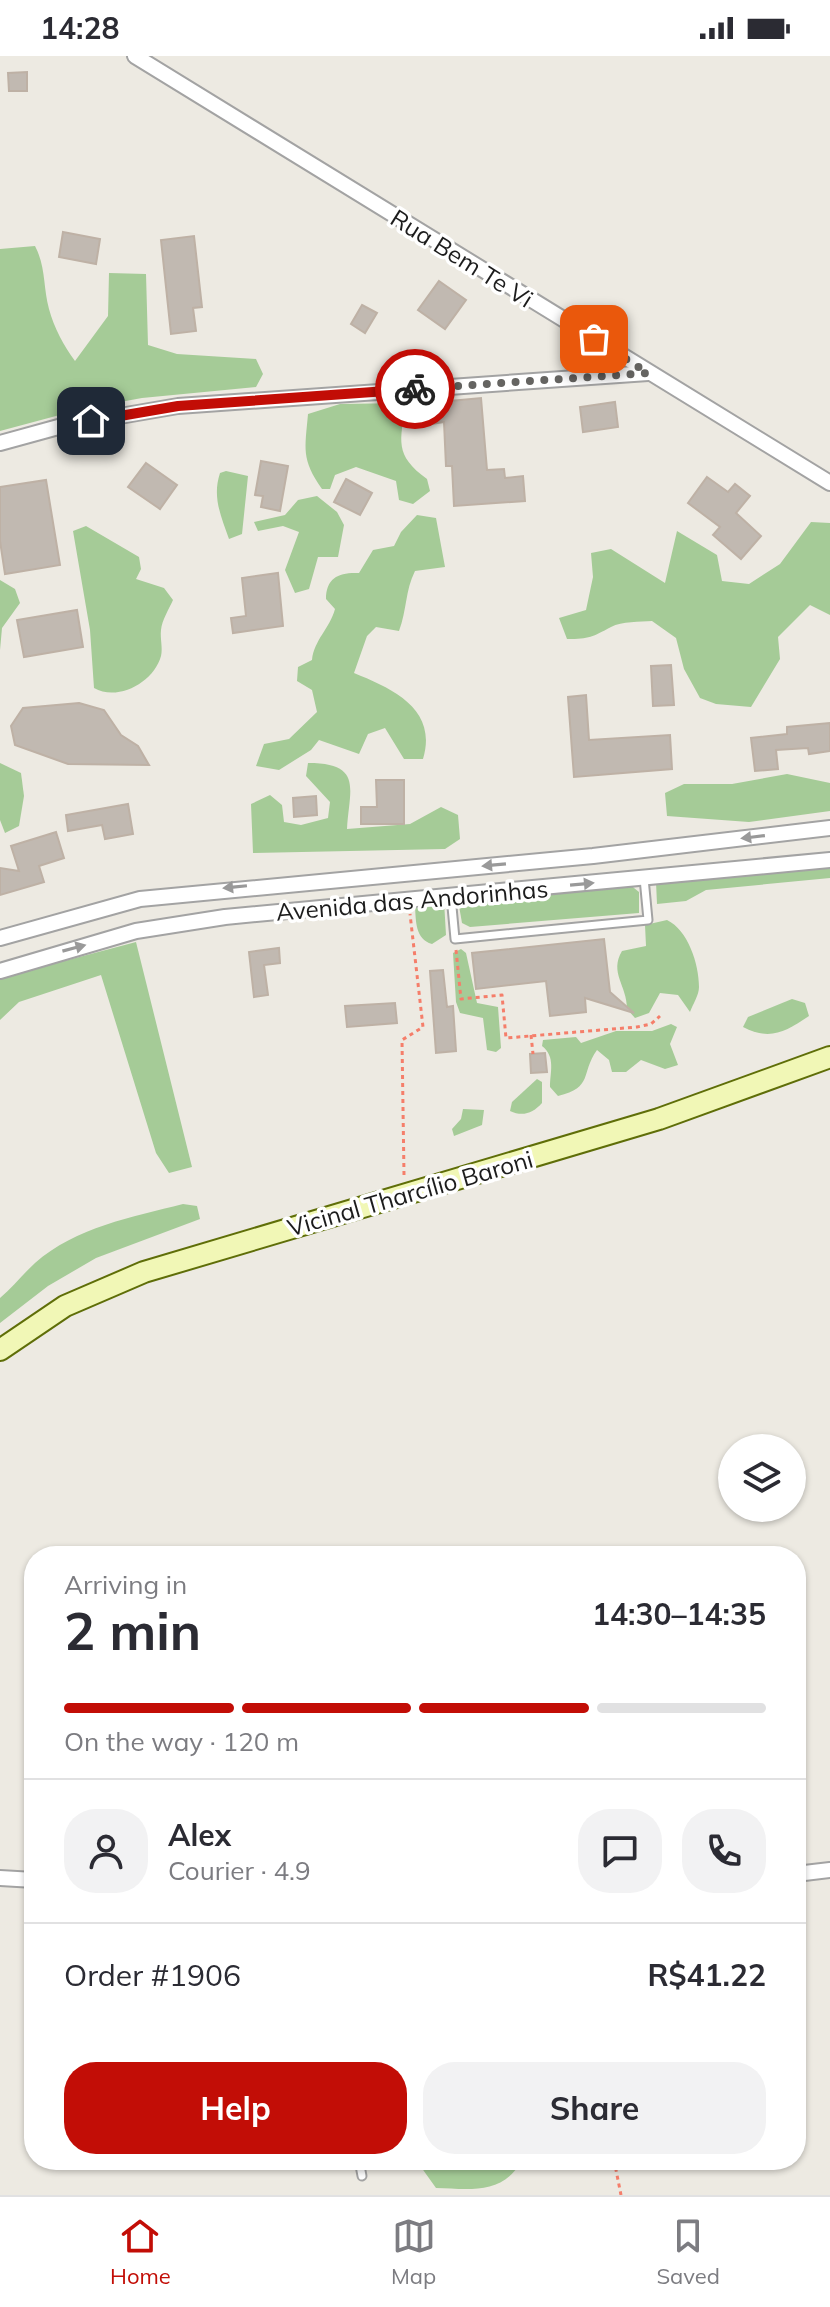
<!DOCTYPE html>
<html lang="en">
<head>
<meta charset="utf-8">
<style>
	:root { --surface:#fff; --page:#f2f2f3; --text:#2b2b33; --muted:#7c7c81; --line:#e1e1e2; --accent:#c20d06 }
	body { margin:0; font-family:Mulish,sans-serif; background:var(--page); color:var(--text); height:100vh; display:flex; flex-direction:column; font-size:30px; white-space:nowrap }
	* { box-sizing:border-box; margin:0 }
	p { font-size:26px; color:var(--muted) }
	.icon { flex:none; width:44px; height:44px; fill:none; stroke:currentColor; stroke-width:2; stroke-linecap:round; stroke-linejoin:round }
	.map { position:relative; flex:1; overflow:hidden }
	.sheet { position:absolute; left:24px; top:1490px; width:782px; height:624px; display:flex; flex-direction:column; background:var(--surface); border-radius:32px; box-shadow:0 2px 6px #0004 }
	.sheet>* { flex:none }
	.buttons { position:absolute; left:718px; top:1378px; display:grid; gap:16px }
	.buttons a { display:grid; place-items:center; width:88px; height:88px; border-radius:50%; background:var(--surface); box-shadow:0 2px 6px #0004; font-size:40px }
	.pin { position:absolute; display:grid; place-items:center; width:68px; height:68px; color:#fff; margin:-34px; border-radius:16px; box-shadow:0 4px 12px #0006 }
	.courier { position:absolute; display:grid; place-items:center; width:80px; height:80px; margin:-40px; border:6px solid #c20d06; border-radius:50%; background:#fff; color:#222; box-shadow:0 2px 10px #0007 }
	.overview em { font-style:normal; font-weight:700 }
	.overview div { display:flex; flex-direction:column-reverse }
	.overview { display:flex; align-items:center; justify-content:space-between; height:136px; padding:0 40px }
	h1 { font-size:52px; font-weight:700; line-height:60px }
	.bar { display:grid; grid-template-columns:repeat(4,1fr); gap:12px 8px; align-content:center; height:96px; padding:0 40px }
	.bar i { height:10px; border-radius:6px; background:var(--line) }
	.bar .active { background:var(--accent) }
	.bar p { grid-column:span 4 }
	.line { display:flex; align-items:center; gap:20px; padding:0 40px; border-top:2px solid var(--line) }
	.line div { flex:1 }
	.round { display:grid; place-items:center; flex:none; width:84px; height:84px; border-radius:32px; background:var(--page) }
	.action { display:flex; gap:16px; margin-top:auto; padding:16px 40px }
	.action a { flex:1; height:92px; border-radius:32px; background:var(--accent); color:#fff; font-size:32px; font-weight:700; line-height:92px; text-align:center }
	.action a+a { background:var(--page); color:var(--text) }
	.status { display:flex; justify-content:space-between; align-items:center; height:56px; padding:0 40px; background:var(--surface); direction:ltr }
	.status svg { height:22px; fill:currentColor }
	.dock { display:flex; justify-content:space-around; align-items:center; height:112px; border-top:2px solid var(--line); background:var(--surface); font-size:22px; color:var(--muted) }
	.dock a { display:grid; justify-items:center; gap:4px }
	.dock .active { color:var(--accent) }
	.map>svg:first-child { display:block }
	.forest { fill:#a5cb97 }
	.building { fill:#c1b9b1; stroke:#beb1a5; stroke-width:2 }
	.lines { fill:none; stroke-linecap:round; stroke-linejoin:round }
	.service-casing { stroke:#a3a3a3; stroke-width:11 }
	.minor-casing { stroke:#a3a3a3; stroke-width:18 }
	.secondary-casing { stroke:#5f6e08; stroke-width:24 }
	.path { stroke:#f57e6a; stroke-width:3; stroke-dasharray:4 4; stroke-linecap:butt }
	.service { stroke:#fff; stroke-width:7 }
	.minor { stroke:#fff; stroke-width:14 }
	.secondary { stroke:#f1f7b6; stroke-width:20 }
	.oneway { fill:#999 }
	.done { stroke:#656461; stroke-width:8; stroke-dasharray:0 14.4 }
	.route { stroke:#c20d06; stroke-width:10 }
	.labels { text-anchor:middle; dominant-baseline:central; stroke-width:7; stroke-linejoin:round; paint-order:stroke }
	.street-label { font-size:24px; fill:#1c1c1c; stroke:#fff }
</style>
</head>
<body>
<div class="status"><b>14:28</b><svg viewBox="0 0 49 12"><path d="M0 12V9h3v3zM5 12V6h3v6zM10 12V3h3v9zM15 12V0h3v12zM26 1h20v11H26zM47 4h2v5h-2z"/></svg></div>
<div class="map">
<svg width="830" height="2139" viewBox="0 0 830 2139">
	<rect width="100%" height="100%" fill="#edeae2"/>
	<g class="forest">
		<path d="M35,190c11,21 8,41 14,63 5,19 15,37 26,52l33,-45 1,-43 37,1 2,71 29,9 79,5 7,15 -7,13 -114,11 -60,11 -82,22v-182z"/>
		<path d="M406,347c-6,38 -12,52 21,76l3,12 -17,13 -14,-4 -3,-19 -40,-14 -21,8 -5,14h-8c-21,-30 -17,-40 -14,-75l32,-10z"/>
		<path d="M226,415l22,5 -6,58 -13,5c-8,-23 -17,-42 -9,-66z"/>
		<path d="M317,440l20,16 7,13 -6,32h-20l-9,32 -14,4 -10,-23 14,-38 -16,-6 -25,5 -4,-9 31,-7 13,-15z"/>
		<path d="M417,459l19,3 9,49 -30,4c-10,20 -8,39 -16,60l-23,-4 -9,9 -13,37c39,16 84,36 69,86h-19l-19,-31 -17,6 -9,20 -40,-14 -8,10 -32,20 -23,-4 8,-22 25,-5 28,-27 -5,-22 -15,-9 1,-14 14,-7c2,-20 18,-32 23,-51l-9,-10c0,-22 14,-27 33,-26l14,-23 21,-4 7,-14z"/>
		<path d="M811,466l19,1v92l-20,-10 -32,32 2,22 -29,48 -35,-3 -16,-6 -16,-29 -8,-31 -24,-17c-12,1 -30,0 -41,6 -19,10 -21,12 -44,12l-8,-21 27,-8 7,-33 -2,-24 20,-4 54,34 12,-52 40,24 5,26 27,3 31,-20z"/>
		<path d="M86,470l53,31 2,12 -5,10 28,9 9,12c-4,9 -11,20 -12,30 -1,9 2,18 0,26 -7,26 -43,46 -67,32l-4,-58 -17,-99z"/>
		<path d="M0,524l15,9 5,14 -18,25 -2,22z"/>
		<path d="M0,707l21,10 3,23 -5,30 -14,7 -5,-13z"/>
		<path d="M308,707c56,0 41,27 39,66l63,-5 31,-17 17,8 2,24 -15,10 -192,4 -2,-49 19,-9 12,10 2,17 17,3 27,-7 2,-16 -24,-26z"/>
		<path d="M787,718l43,9v28l-81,11 -82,-6 -2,-23 19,-9h48z"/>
		<path d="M830,809v13l-124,12 -20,11 -29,3 -1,-22z"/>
		<path d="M629,828l10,8v21l-169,14 -8,-4 -4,-23z"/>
		<path d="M444,845l2,34 -14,9c-17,-5 -16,-23 -17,-38l9,-4z"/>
		<path d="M667,864c21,10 32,44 32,67 0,8 -6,17 -9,25l-12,-17 -18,-2 -11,20 -14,5 -8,-9c0,-24 -18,-36 -5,-58l24,-5 -1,-21z"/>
		<path d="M136,886l56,225 -23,6 -13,-20 -55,-178 -82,27 -19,18v-42z"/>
		<path d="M461,893l5,4 11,50 21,4 3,41 -5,4 -9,-2 -4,-32 -23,-5 -4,-11 -3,-49z"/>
		<path d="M792,943l13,4 4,13c-24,16 -39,25 -66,11l5,-10z"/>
		<path d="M671,968l6,3 -7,17 8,21 -13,4 -24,-9 -15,12h-14l-3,-12 -12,-10c-17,24 -3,37 -39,46l-8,-9c0,-15 6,-30 -8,-41l1,-6 33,-3 5,6 35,-12h36z"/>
		<path d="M537,1023l5,3v21c-9,10 -19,14 -32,8l2,-9z"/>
		<path d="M463,1053l21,1 -2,15 -28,11 -2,-7 9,-10z"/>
		<path d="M183,1148l14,2 3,13 -104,39 -48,28 -48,37v-25c13,-11 23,-24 35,-35 41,-36 97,-46 148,-59z"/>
		<path d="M416,2104h106c-19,35 -51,29 -86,28z"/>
	</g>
	<g class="building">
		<path d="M27,16v19h-18l-1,-18z"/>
		<path d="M63,176l37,7 -4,25 -37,-7z"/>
		<path d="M194,180l8,71 -9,1 3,23 -25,3 -10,-94z"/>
		<path d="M439,225l27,19 -21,29 -27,-19z"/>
		<path d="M362,249l15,8 -12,20 -14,-9z"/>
		<path d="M481,342l6,72 17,-1 1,9 18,-2 2,25 -71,5 -2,-40h-6l-2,-44 -13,2 -2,-21z"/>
		<path d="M615,346l3,25 -35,5 -3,-25z"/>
		<path d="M261,405l27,5 -8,45 -19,-4 2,-11 -8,-1z"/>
		<path d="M146,407l31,22 -17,24 -32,-22z"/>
		<path d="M707,421l21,15 7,-8 15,12 -14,17 25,23 -20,23 -28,-24 7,-8 -32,-24z"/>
		<path d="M346,423l26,14 -12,22 -26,-13z"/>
		<path d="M46,424l14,85 -55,9 -5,-33v-54z"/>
		<path d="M278,517l5,53 -50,7 -2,-15 15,-2 -4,-38z"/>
		<path d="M77,554l6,37 -59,10 -7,-37z"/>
		<path d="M671,609l3,40 -21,1 -2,-40z"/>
		<path d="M586,639l3,45 81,-5 2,34 -98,8 -6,-80z"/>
		<path d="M79,647l25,7 17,25 17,11 11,19 -81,-1 -53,-19 -4,-19 12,-18z"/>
		<path d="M830,667v28l-21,3 -1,-6 -32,2 2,19 -23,2 -4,-33 36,-4v-7z"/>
		<path d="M376,724h28v44h-43v-17h16z"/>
		<path d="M316,740l1,19 -23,2 -1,-19z"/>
		<path d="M128,748l5,30 -28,5 -3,-14 -34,6 -2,-16z"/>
		<path d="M56,776l8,26 -25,8 5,16 -44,13v-27l19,3 -8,-25z"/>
		<path d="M604,883l6,53 24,21 -49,-15 1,14 -36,4 -4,-35 -70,8 -4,-36z"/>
		<path d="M279,892l1,15 -16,2 4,30 -14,2 -5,-45z"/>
		<path d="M443,914l4,37 6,-1 3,45 -20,2 -6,-82z"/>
		<path d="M395,947l2,20 -50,4 -2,-21z"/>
		<path d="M545,997l2,19 -16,1 -1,-19z"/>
	</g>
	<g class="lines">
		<g class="service-casing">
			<g id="service">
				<path d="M451,840l4,43 193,-19 -4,-42"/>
				<path d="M359,2104l3,16"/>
			</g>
		</g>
		<g class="minor-casing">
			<g id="minor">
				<path d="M135,0l695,427"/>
				<path d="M0,387l62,-17 116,-20 470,-33"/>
				<path d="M0,882l140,-39 453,-43 237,-28"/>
				<path d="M0,915l136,-40 89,-14 605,-57"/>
				<path d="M796,1818l34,-4"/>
				<path d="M0,1822l34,2"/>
			</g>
		</g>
		<g class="secondary-casing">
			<path id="secondary" d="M0,1294l65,-44 79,-34 515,-153 171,-62"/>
		</g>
		<g class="path">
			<path d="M456,894l5,49 41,-4 4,43 131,-11 14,-3 9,-8"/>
			<path d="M531,979l2,19"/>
			<path d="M404,1119l-2,-135 21,-13 -13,-113"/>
			<path d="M614,2104l7,35"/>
		</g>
		<use href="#service" class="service"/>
		<use href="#minor" class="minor"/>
		<use href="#secondary" class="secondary"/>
	</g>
	<defs><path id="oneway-solid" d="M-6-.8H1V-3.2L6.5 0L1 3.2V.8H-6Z" transform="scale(2)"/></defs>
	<g class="oneway">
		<use href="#oneway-solid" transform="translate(753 781) rotate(173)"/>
		<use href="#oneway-solid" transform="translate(494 809) rotate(175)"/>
		<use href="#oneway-solid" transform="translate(582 828) rotate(-5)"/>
		<use href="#oneway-solid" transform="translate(235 831) rotate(174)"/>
		<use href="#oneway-solid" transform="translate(74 892) rotate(-15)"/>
	</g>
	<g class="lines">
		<path class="done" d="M415,333l233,-16 -54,-34"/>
		<path class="route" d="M91,365l87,-15 237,-17"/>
	</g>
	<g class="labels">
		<g class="street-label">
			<text transform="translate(462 202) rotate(32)">Rua Bem Te Vi</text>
			<text transform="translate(412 844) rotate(-5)">Avenida das Andorinhas</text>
			<text transform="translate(410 1137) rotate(-16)">Vicinal Tharcílio Baroni</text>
		</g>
	</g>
</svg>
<div class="buttons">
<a><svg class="icon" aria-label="layers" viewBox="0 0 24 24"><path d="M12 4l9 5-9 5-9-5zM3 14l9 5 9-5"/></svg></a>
</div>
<div class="pin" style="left:594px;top:283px;background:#ea580c"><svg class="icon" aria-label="bag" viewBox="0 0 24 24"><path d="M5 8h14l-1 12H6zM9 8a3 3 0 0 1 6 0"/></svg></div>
<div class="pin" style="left:91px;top:365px;background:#1f2937"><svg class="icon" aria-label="home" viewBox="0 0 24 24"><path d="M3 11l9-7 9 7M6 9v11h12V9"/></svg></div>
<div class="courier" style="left:415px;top:333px"><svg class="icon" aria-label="bike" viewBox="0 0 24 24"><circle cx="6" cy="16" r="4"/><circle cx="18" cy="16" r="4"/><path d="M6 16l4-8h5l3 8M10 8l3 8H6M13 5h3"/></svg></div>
<section class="sheet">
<div class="overview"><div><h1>2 min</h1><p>Arriving in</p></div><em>14:30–14:35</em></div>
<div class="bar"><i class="active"></i><i class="active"></i><i class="active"></i><i></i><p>On the way · 120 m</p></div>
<div class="line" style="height:144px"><a class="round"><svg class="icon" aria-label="person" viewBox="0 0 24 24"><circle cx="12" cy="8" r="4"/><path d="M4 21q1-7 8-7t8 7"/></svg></a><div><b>Alex</b><p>Courier · 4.9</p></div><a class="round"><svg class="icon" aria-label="chat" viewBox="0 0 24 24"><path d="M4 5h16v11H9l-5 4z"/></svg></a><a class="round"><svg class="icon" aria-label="phone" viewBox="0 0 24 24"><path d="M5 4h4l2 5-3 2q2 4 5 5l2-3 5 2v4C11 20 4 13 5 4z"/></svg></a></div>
<div class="line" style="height:104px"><div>Order #1906</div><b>R$41.22</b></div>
<div class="action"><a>Help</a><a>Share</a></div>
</section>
</div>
<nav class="dock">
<a class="active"><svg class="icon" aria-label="home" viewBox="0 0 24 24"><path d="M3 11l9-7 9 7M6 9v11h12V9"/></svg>Home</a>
<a><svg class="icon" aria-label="map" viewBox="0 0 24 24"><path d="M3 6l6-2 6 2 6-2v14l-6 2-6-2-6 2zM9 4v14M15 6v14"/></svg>Map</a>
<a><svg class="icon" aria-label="saved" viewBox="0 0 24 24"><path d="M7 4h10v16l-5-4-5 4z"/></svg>Saved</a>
</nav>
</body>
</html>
